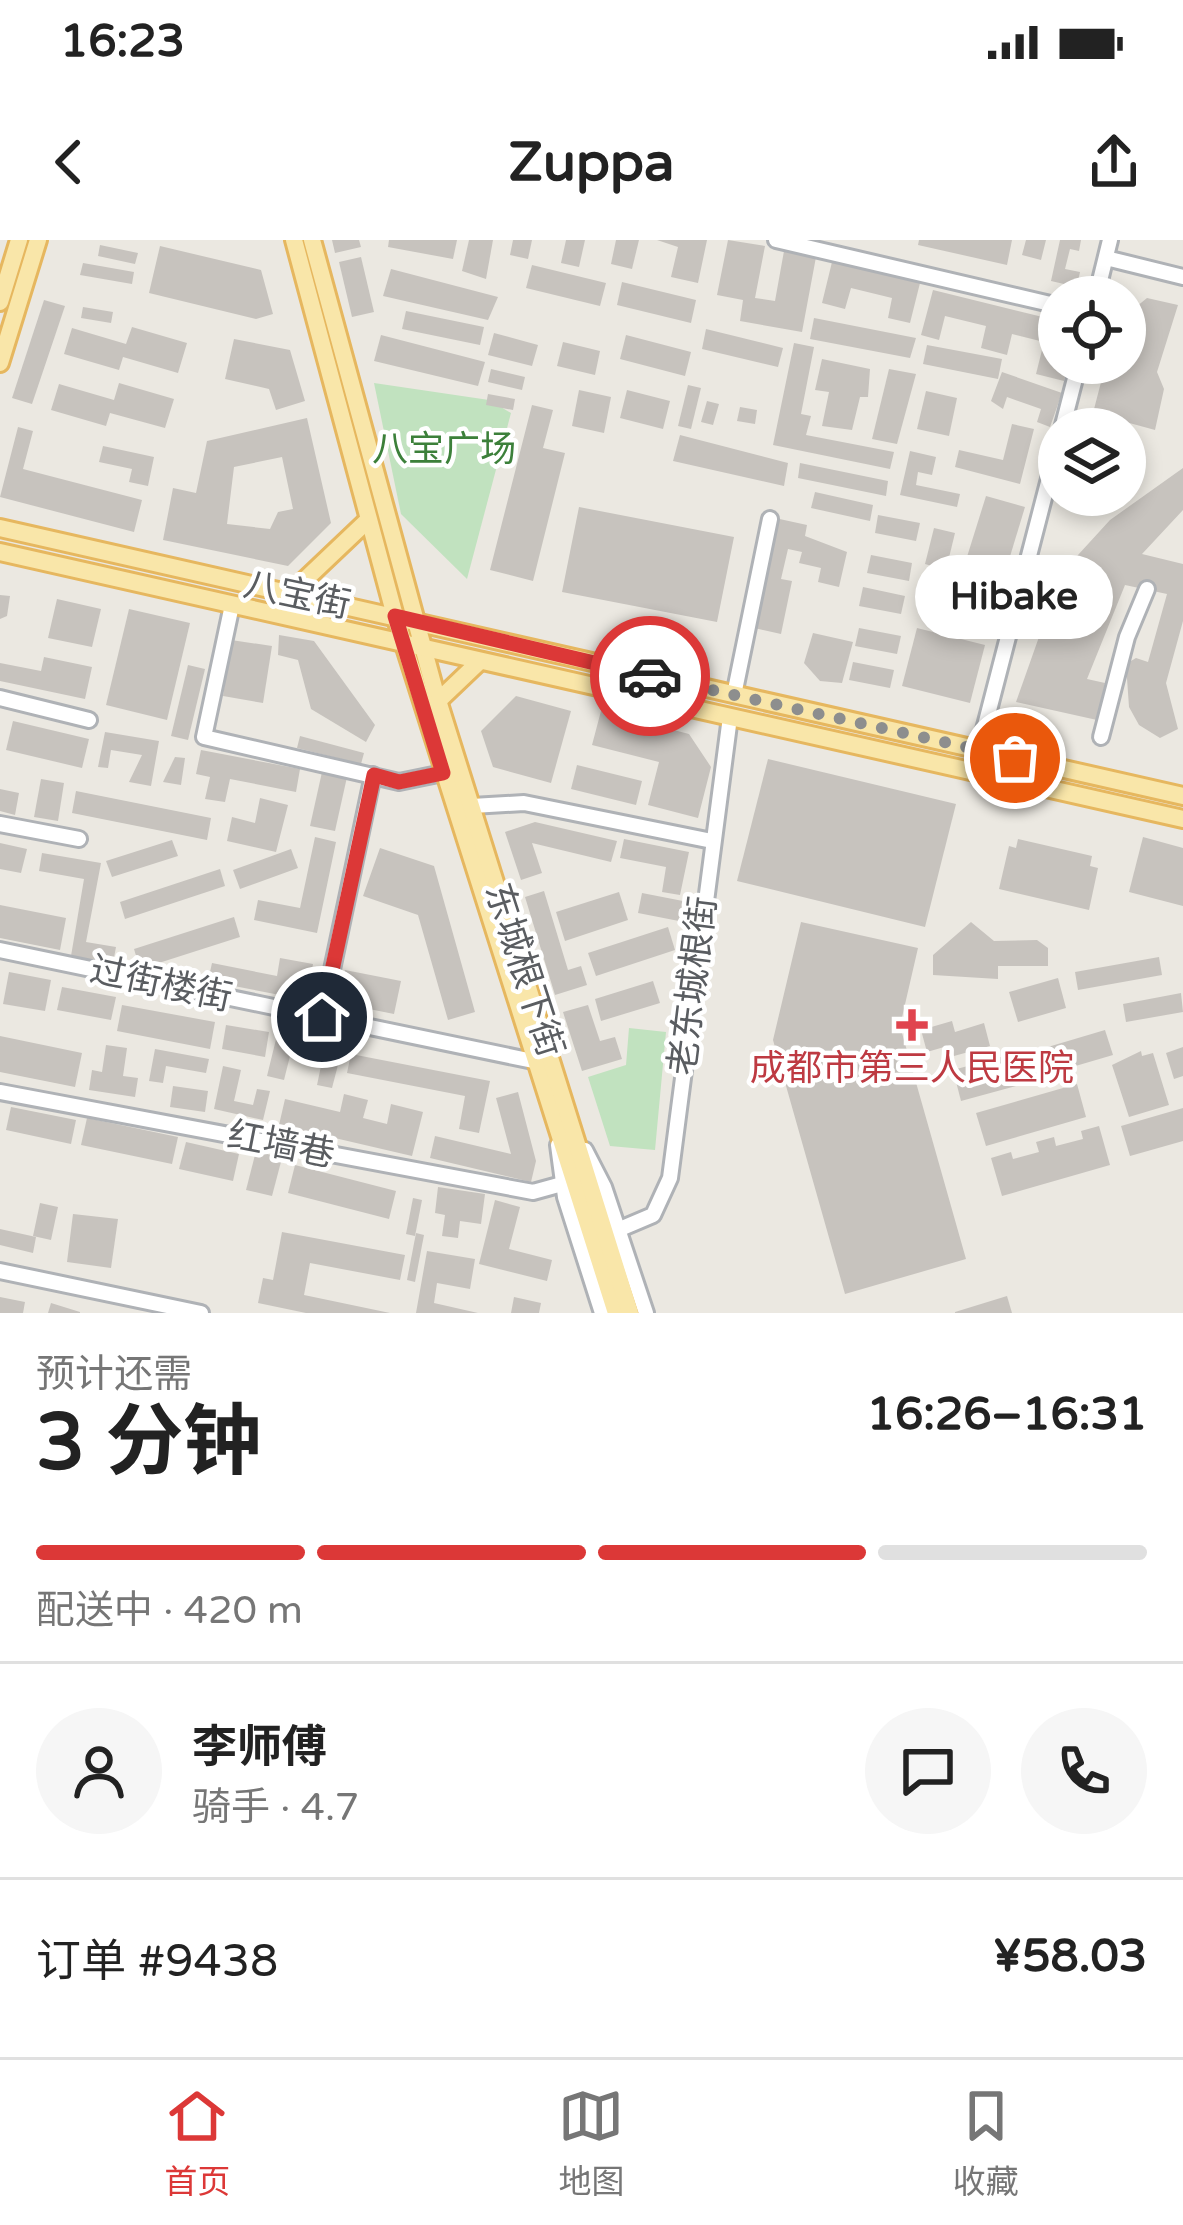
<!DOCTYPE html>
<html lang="zh">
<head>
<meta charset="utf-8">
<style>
	:root { --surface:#fff; --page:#f6f6f6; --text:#222; --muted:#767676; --line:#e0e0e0; --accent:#dc3837 }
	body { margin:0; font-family:"Varela Round","Noto Sans SC",sans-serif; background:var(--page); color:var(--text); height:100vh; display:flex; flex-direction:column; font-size:45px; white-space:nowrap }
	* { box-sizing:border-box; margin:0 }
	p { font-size:39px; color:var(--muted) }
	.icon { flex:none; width:66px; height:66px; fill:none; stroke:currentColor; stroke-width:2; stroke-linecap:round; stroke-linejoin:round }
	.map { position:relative; height:1073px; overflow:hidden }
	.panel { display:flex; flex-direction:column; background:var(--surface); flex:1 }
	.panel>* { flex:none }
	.controls { position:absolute; left:1038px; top:36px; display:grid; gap:24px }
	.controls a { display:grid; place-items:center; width:108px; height:108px; border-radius:50%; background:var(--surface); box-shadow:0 6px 18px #0003; font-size:60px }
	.pin { position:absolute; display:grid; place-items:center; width:102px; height:102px; color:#fff; margin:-51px; border:6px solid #fff; border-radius:50%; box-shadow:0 3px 12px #0007 }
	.courier { position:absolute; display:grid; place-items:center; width:120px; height:120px; margin:-60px; border:9px solid #dc3837; border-radius:50%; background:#fff; color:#222; box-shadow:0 3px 15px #0007 }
	.bubble { position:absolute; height:84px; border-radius:42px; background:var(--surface); box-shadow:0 6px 18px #0003; font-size:39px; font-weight:700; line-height:84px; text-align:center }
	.headline em { font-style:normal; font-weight:700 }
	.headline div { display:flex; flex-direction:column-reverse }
	.headline { display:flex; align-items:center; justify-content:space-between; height:204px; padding:0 36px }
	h1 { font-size:78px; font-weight:700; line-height:90px }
	.bar { display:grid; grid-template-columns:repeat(4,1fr); gap:18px 12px; align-content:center; height:144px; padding:0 36px }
	.bar i { height:15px; border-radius:9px; background:var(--line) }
	.bar .selected { background:var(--accent) }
	.bar p { grid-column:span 4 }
	.line { display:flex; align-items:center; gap:30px; padding:0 36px; border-top:3px solid var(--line) }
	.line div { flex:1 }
	.round { display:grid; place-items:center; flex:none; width:126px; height:126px; border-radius:63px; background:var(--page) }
	.status { display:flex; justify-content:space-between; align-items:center; height:84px; padding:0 60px; background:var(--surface); direction:ltr }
	.status svg { height:33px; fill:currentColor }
	header { display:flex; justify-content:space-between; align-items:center; height:156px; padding:0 36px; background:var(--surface); font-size:54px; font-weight:700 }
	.tabs { display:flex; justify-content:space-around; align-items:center; height:168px; border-top:3px solid var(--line); background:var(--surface); font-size:33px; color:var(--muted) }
	.tabs a { display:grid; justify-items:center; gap:6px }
	.tabs .selected { color:var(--accent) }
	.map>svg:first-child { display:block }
	.green { fill:#c1e2bf }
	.building { fill:#c7c3be; fill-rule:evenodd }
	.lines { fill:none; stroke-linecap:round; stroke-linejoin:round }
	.minor-casing { stroke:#afb2b6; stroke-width:20 }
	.major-casing { stroke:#e6b75f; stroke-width:22 }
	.minor { stroke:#fff; stroke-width:14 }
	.major { stroke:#f9e6a9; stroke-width:16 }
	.done { stroke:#8d8e8e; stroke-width:12; stroke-dasharray:0 21.6 }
	.route { stroke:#dc3837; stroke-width:15 }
	.health-dot { fill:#e0444e; stroke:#fff; stroke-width:4.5 }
	.labels { text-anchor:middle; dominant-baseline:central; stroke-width:9; stroke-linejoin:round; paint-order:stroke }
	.park-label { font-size:36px; fill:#3c803a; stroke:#fff }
	.street-label { font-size:36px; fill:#5a5d61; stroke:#fff }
	.health-label { font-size:36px; fill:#be3a42; stroke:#fff }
</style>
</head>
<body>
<div class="status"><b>16:23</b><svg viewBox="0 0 49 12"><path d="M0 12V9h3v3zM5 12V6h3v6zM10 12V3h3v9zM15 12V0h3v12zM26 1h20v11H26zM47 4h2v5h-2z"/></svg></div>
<header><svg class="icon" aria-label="back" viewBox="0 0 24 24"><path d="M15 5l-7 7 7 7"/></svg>Zuppa<svg class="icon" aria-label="share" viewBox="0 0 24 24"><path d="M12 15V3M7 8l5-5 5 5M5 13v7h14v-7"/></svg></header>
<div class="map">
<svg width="1183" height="1073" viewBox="0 0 1183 1073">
	<rect width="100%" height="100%" fill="#ebe8e1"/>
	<g class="green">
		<path d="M374,143l115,17 22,13 -44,166 -66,-65z"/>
		<path d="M629,788l37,4 -11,118 -45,-4 -22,-69 38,-12z"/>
	</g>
	<g class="building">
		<path d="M332,0h27l2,7 -26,6z"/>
		<path d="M389,0h68l-4,19 -65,-12z"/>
		<path d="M469,0h24l-7,39 -24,-8z"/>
		<path d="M513,0h19l-4,19 -18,-4z"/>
		<path d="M566,0h19l-6,27 -18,-4z"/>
		<path d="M616,0h23l-7,29 -21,-5z"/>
		<path d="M657,0h50l-9,43 -27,-6 7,-30z"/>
		<path d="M728,0l37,6 -10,52 20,3 9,-50 32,6 -14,75 -62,-11 3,-21 -26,-5z"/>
		<path d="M919,0h93l-5,25 -89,-20z"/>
		<path d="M1026,0h20l-5,20 -19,-5z"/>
		<path d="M1060,0h21l-2,11 -9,-2 -5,20 15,3 -3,15 -26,-6z"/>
		<path d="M100,5l38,8 -3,11 -37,-8z"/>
		<path d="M160,6l101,24 12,44 -17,5 -107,-26z"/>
		<path d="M361,17l13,55 -22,5 -13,-55z"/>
		<path d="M832,22l88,21 -10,40 -22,-5 4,-20 -41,-10 -6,21 -23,-6z"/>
		<path d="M83,23l51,9 -2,12 -52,-9z"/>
		<path d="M532,25l74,18 -6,23 -74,-18z"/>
		<path d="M391,29l107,28 -10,23 -105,-24z"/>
		<path d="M622,42l74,18 -5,23 -74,-18z"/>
		<path d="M933,50l126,31v42h10l-5,18 -28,-7 8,-32 -32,-8 -5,21 -26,-7 5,-22 -41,-10 -6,24 -18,-5z"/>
		<path d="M1147,58l31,7 -21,67 7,17 -9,41 -62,-17 13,-50h19v-47z"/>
		<path d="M44,60l21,6 -33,98 -20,-6z"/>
		<path d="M83,67l30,5 -2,11 -30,-5z"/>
		<path d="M406,71l78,16 -4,18 -78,-16z"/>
		<path d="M814,78l102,20 -6,20 -100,-19z"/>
		<path d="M132,87l55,16 -9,30 -55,-16 -4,13 -55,-16 8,-26 54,16z"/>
		<path d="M706,89l77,19 -5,19 -76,-18z"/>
		<path d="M494,93l44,12 -6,21 -44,-11z"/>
		<path d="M381,95l104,27 -7,24 -104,-25z"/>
		<path d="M626,95l65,17 -6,24 -65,-17z"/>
		<path d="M234,99l56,11 15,51 -29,9 -7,-21 -44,-10z"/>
		<path d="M563,102l37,9 -5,24 -38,-9z"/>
		<path d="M794,103l20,4 -13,67 10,2 -5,19 88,17 -4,17 -117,-24z"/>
		<path d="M927,105l75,14 -4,20 -75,-15z"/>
		<path d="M822,119l48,10 -2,28h-8l-8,33 -30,-4 7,-34 -14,-2z"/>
		<path d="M491,129l34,8 -3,13 -34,-8z"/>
		<path d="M889,129l27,5 -19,70 -25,-5z"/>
		<path d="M1002,132l60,21 -12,34 -13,-5 4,-13 -34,-12 -4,12 -12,-8z"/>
		<path d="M119,143l55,16 -9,29 -55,-15 -4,13 -55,-16 8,-26 55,16z"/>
		<path d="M688,145l13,3 -10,41 -13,-3z"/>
		<path d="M579,150l32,7 -7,36 -32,-7z"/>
		<path d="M627,150l43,11 -7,28 -43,-11z"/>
		<path d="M926,151l31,7 -8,38 -32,-7z"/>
		<path d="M488,154l27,5 -2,11 -27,-5z"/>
		<path d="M707,161l12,3 -6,21 -12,-3z"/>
		<path d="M532,165l21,5 -10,38 22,5 -32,128 -43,-11z"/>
		<path d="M740,167l17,3 -2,14 -18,-3z"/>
		<path d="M307,178l24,105 -43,43 -125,-26 10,-52 23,5 11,-52zM282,217l11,52 -15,3 -8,17 -43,-5 7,-57z"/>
		<path d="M1012,184l22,5 -14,55 -65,-17 4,-17 44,10z"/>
		<path d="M18,187l15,4 -10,38 119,31 -8,32 -134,-35z"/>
		<path d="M680,195l108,28 -4,23 -111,-25z"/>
		<path d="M103,206l51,11 -6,29 -19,-4 3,-13 -33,-7z"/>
		<path d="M910,211l26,6 -4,18 -14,-3 -2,13 44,9 -3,13 -57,-12z"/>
		<path d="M800,223l88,18 -2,15 -88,-18z"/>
		<path d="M1183,228v42l-41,44 41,10v57l-17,62 12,46 -18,9 -21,-13 -10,-18 -3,-43 10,-6 12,4 19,-68 -42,-9 -38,94 18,4 -8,37 -81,-18 41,-116 21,-31 32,-35z"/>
		<path d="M815,252l58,13 -3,16 -59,-13z"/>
		<path d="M986,256l39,11 -20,66 -39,-13z"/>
		<path d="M579,267l155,30 -17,85 -155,-30z"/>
		<path d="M878,275l42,8 -4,18 -41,-8z"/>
		<path d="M775,278l32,7 -2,11 42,16 -8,35 -21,-5 3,-14 -22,-5 3,-11 -14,-3 -7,30 11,2 -11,53 -31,-7z"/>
		<path d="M934,288l21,5 -9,37 -21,-6z"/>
		<path d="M871,315l41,8 -3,18 -42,-8z"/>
		<path d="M921,341l36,6 -4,21 -36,-7z"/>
		<path d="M977,346l21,5 -7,28 -22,-5z"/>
		<path d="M863,347l42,9 -4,18 -42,-8z"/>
		<path d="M0,355l10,1 -3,20 -7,3z"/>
		<path d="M57,359l44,10 -9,38 -44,-9z"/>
		<path d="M129,369l61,14 -23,97 -61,-15z"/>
		<path d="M859,388l42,8 -4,18 -42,-8z"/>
		<path d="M917,388l68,17 -15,58 -68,-17z"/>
		<path d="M813,393l40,9 -11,41 -22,-2 -16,-18z"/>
		<path d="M279,395l35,6 61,84 -9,17 -55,-33 -13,-49 -20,-5z"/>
		<path d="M231,400l41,6 -9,57 -40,-7z"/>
		<path d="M44,417l48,10 -7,32 -85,-18v-18l41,8z"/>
		<path d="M853,422l41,8 -4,18 -41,-8z"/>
		<path d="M188,425l17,4 -17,71 -17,-4z"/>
		<path d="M516,456l55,15 -20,72 -58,-16 -12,-36z"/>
		<path d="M601,471l88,23 22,33 -13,51 -50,-13 11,-43 -67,-17z"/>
		<path d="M13,481l76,18 -7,29 -76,-18z"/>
		<path d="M105,492l54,9 -8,45 -22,-4 13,-27 -31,-5 -3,18 -10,-1z"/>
		<path d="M300,496l64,17 -3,11 -64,-16z"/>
		<path d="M201,510l99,19 -4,23 -66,-13 -5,23 -20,-3 5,-22 -14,-3z"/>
		<path d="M175,517l10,1 -4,27 -18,-3z"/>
		<path d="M768,519l188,45 -31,123 -188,-46z"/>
		<path d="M577,525l65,16 -6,24 -65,-16z"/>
		<path d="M322,532l25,5 -12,54 -25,-5z"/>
		<path d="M41,539l23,4 -6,38 -24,-4z"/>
		<path d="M0,549l19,4 -4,22 -15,-4z"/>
		<path d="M76,551l135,27 -4,22 -135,-27z"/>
		<path d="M260,558l28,7 -12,47 -49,-11 5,-24 23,6z"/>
		<path d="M535,582l82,19 -6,21 -79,-19 10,30 -21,7 -16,-48z"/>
		<path d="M315,597l21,5 -19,91 -63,-13 4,-20 42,8z"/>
		<path d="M1143,597l40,11v58l-54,-14z"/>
		<path d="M624,599l65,13 -9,43 -18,-3 4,-25 -46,-9z"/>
		<path d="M1018,599l74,17 -2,10 8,2 -9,42 -90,-21 10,-43 7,2z"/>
		<path d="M172,600l6,16 -66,21 -6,-16z"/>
		<path d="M0,603l27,6 -6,24 -21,-4z"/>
		<path d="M380,608l54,18 41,146 -27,8 -30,-105 -55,-19z"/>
		<path d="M291,609l7,19 -58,21 -7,-19z"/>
		<path d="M42,613l59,10 -15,79 30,5 -3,16 -42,-7 13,-77 -45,-8z"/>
		<path d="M220,629l5,17 -100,33 -5,-17z"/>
		<path d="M544,651l24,79 13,-4 6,19 -32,10 -30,-98z"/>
		<path d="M619,652l9,28 -63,21 -9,-29z"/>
		<path d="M642,653l46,9 -4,20 -46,-9z"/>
		<path d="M0,665l66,13 -6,32 -60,-12z"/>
		<path d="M234,677l6,20 -100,32 -6,-20z"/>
		<path d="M801,682l117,26 -18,78 66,233 -121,35 -72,-254z"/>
		<path d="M971,682l23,19 43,-1 11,8v18h-50v13l-65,-4v-20z"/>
		<path d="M668,687l7,23 -79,26 -8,-23z"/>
		<path d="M1159,717l3,18 -84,15 -3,-18z"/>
		<path d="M280,718l33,6 -7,36 -98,-19 4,-18 65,13z"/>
		<path d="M345,730l56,11 -7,33 -55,-11z"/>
		<path d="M9,732l42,8 -6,31 -42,-7z"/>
		<path d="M1058,738l8,30 -48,14 -9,-30z"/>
		<path d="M653,741l7,22 -59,18 -6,-22z"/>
		<path d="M62,747l54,10 -5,23 -54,-10z"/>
		<path d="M1181,753l2,19 -57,10 -3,-18z"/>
		<path d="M122,765l93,17 -5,27 -93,-18z"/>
		<path d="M588,765l12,36 15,-4 7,22 -40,12 -19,-59z"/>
		<path d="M952,781l3,11 29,-9 6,23 -36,10 -3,-11 -24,7 -6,-22z"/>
		<path d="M280,783l65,15 -13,50 -15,-3 7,-33 -31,-8 -9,36 -17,-4z"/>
		<path d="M226,785l43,7 -4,25 -43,-8z"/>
		<path d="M1105,790l8,25 -75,22 -7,-25z"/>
		<path d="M0,796l82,17 -7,34 -75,-15z"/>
		<path d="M106,805l21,3 -4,28 15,2 -3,19 -46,-7 3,-20 10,2z"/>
		<path d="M1183,807v29l-9,3 -8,-26z"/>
		<path d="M155,809l54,10 -3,14 -40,-7 -3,17 -14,-2z"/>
		<path d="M1141,811l1,5 11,-3 16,52 -40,12 -17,-52z"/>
		<path d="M351,814l139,27 -11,52 -20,-4 6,-33 -118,-23z"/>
		<path d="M1008,815l8,31 -55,15 -8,-31z"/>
		<path d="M223,826l18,4 -7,31 19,4 4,-16 13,2 -7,29 -49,-11z"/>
		<path d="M1077,844l9,33 -100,29 -10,-33z"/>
		<path d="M173,846l35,5 -3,21 -35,-5z"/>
		<path d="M518,852l18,69 -5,21 -101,-24 5,-22 76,18 -15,-56z"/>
		<path d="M344,854l24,6 -5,18 24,6 4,-20 32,8 -11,44 -133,-31 6,-26 55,13z"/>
		<path d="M11,867l65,13 -5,24 -65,-14z"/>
		<path d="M1183,868v33l-53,15 -9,-30z"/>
		<path d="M87,878l91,19 -6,27 -91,-19z"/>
		<path d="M1099,886l11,39 -108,31 -11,-38 20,-6 2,7 26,-7 -3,-10 18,-5 2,9 27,-7 -2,-8z"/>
		<path d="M186,902l53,12 -6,27 -54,-12z"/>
		<path d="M256,911l26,7 -10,38 -26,-6z"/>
		<path d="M295,925l101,26 -7,28 -101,-26z"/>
		<path d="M438,947l47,7 -4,30 -21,-3 -2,17 -16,-2 3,-21 -10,-2z"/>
		<path d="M413,958l9,2 -7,36 -9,-2z"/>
		<path d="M495,960l25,7 -11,42 43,11 -5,21 -68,-17z"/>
		<path d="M40,963l18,4 -7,33 -18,-4z"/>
		<path d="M73,974l45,5 -7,49 -44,-6z"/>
		<path d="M0,989l36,8 -3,16 -33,-8z"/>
		<path d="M282,992l123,23 -5,25 -90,-17 -6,32 86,18h-84l-48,-10 5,-25 10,2z"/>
		<path d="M416,993l8,2 -9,47 -8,-2z"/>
		<path d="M427,1011l48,8 -5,30 -33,-6 -3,20 44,10h-62z"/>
		<path d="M1007,1056l5,17h-57v-1z"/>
		<path d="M0,1057l25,5 -2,11h-23z"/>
		<path d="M514,1057l27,6 -2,10h-28z"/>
		<path d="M51,1063l29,9v1h-32z"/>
	</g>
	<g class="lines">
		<g class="minor-casing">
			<g id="minor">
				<path d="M776,0l283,66"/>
				<path d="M1106,18l77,19"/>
				<path d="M1096,57l14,-57"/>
				<path d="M1062,189l17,-66"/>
				<path d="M232,365l-28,132 195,45 44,-9"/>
				<path d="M734,455l36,-176"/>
				<path d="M0,458l89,22"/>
				<path d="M1101,497l26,-100 20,-48"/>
				<path d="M973,532l86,-332"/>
				<path d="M472,566l52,-3 188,38"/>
				<path d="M0,584l79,15"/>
				<path d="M0,710l533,111"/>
				<path d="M322,777l51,-242"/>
				<path d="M0,852l533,100 29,-8"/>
				<path d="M558,905l7,52 37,116"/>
				<path d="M585,910l19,37 42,126"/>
				<path d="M620,989l33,-14 17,-37 60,-461"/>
				<path d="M0,1031l201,42"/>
			</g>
		</g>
		<g class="major-casing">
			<g id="major">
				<path d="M294,0l101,376 221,697"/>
				<path d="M312,0l123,451 195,622"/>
				<path d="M0,62l19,-62"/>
				<path d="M0,123l38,-123"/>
				<path d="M0,288l1183,268"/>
				<path d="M0,312l1183,267"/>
				<path d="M290,354l78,-74"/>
				<path d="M438,461l42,-40"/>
			</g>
		</g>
		<use href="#minor" class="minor"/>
		<use href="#major" class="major"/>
	</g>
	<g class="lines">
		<path class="done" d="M650,436l365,82"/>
		<path class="route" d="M322,777l52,-242 25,7 44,-9 -48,-157 255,60"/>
	</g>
	<path class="health-dot" d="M906 767h12v12h12v12h-12v12h-12v-12h-12v-12h12z"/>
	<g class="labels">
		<g class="park-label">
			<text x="444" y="209">八宝广场</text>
		</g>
		<g class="street-label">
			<text transform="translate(297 355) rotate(12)">八宝街</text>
			<text transform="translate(524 730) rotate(72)">东城根下街</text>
			<text transform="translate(161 744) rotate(12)">过街楼街</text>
			<text transform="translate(693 746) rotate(-83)">老东城根街</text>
			<text transform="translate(281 905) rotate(11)">红墙巷</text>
		</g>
		<g class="health-label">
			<text x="912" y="828">成都市第三人民医院</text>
		</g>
	</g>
</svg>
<div class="controls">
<a><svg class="icon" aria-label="locate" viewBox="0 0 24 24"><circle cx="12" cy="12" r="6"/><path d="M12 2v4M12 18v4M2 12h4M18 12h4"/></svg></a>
<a><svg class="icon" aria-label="layers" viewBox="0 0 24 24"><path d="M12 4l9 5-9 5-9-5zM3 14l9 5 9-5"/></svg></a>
</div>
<div class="pin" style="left:1015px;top:518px;background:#ea580c"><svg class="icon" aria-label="bag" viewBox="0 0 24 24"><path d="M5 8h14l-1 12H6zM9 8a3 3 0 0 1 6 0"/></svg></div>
<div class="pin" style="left:322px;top:777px;background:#1f2937"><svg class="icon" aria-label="home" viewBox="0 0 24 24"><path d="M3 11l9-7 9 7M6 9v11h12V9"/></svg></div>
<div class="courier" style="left:650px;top:436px"><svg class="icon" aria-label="car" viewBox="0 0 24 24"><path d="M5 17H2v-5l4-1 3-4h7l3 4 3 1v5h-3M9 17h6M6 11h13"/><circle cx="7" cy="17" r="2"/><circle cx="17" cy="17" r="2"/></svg></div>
<div class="bubble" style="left:915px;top:315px;width:198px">Hibake</div>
</div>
<section class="panel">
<div class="headline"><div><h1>3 分钟</h1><p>预计还需</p></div><em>16:26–16:31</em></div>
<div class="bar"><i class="selected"></i><i class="selected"></i><i class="selected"></i><i></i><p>配送中 · 420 m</p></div>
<div class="line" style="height:216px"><a class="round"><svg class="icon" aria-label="person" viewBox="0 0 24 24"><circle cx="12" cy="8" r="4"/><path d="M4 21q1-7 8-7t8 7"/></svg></a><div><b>李师傅</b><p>骑手 · 4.7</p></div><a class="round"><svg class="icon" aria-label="chat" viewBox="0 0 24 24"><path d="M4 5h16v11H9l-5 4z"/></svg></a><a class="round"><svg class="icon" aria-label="phone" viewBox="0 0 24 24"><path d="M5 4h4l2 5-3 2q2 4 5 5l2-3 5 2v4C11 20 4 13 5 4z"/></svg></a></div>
<div class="line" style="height:156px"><div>订单 #9438</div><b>¥58.03</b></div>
</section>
<nav class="tabs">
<a class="selected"><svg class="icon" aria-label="home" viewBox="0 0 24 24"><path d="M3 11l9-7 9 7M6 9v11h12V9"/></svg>首页</a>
<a><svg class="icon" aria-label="map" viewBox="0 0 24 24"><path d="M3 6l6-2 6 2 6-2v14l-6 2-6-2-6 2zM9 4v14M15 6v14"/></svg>地图</a>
<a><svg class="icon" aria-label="saved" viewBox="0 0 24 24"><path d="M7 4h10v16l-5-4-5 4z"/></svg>收藏</a>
</nav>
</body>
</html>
